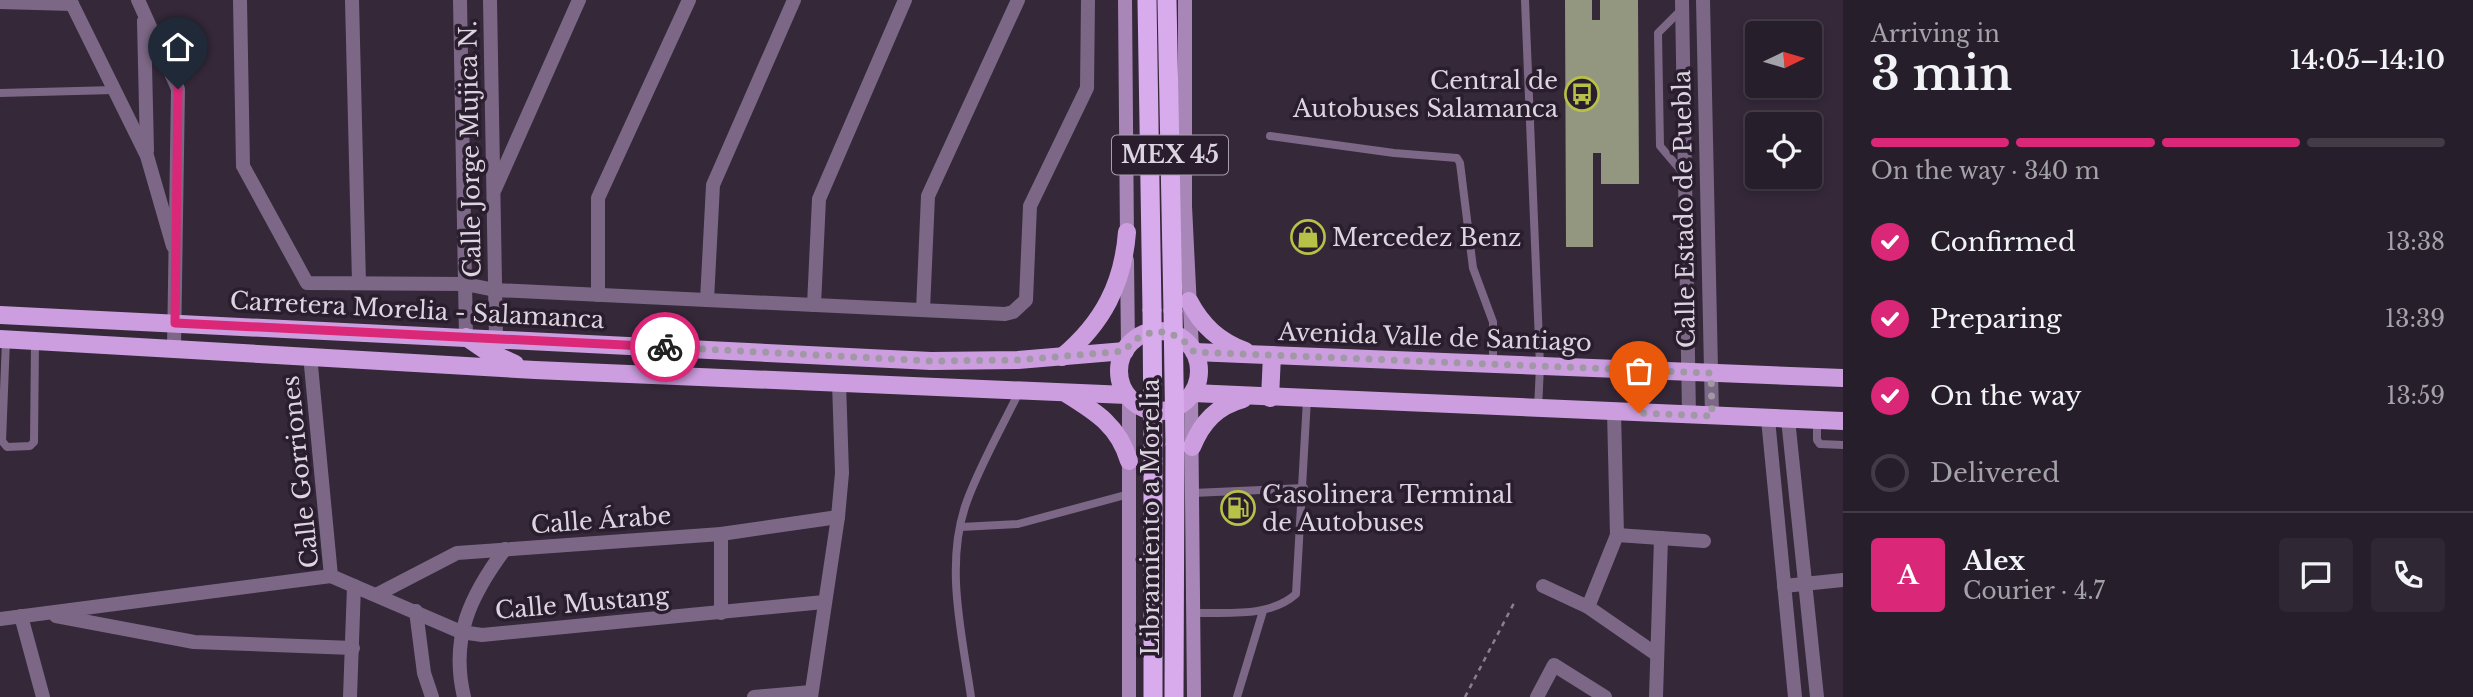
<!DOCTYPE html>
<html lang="en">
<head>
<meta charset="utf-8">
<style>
	:root { --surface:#271e2b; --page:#2f2733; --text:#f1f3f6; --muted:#a4a2a9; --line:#433c47; --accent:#db2777 }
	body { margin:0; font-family:"Libre Baskerville",serif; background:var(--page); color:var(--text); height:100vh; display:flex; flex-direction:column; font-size:26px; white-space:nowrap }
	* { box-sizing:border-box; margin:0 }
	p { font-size:23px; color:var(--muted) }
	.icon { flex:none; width:38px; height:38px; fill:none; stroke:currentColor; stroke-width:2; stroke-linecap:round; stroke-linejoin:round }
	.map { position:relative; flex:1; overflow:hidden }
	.drawer { display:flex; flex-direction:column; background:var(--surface); width:630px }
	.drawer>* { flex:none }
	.needle { width:46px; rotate:85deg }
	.tools { position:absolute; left:1745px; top:21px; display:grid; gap:14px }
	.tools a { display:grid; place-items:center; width:77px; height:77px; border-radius:7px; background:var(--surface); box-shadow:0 4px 10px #0003,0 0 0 2px var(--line); font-size:35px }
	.pin { position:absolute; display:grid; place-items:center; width:60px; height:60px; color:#fff; margin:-72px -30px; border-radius:50% 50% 50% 0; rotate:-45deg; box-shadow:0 0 7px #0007 }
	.pin .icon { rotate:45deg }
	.courier { position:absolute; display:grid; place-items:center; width:70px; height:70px; margin:-35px; border:5px solid #db2777; border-radius:50%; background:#fff; color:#222; box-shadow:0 2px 9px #0007 }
	.head em { font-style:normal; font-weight:600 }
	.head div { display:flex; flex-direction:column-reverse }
	.head { display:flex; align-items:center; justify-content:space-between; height:119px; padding:0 28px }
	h1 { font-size:46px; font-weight:600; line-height:52px }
	.bar { display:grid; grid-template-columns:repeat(4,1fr); gap:10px 7px; align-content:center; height:84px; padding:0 28px }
	.bar i { height:9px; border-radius:5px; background:var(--line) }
	.bar .active { background:var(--accent) }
	.bar p { grid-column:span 4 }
	.line { display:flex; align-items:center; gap:18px; padding:0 28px; border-top:2px solid var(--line) }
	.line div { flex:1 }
	.round { display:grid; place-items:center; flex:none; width:74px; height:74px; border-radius:7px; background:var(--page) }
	ol { padding:0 28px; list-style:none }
	li { display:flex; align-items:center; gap:21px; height:77px }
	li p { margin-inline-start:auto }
	li .icon { padding:7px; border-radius:50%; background:var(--accent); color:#fff; stroke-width:4 }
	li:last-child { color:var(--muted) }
	li i { width:38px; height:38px; border:4px solid var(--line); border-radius:50% }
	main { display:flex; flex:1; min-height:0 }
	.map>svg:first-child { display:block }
	.building { fill:#949780 }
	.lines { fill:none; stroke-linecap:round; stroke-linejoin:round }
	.path { stroke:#89808e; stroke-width:2.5; stroke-dasharray:5 5; stroke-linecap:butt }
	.service { stroke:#7c6786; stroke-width:8 }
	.minor { stroke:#7c6786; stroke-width:14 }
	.tertiary { stroke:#7c6786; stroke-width:14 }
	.secondary { stroke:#a986b8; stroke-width:14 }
	.primary { stroke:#cc9edf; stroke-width:18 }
	.trunk { stroke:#d8acec; stroke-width:19 }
	.trunk-bridge { stroke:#d8acec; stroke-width:19 }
	.done { stroke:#a198a6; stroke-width:7; stroke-dasharray:0 12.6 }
	.route { stroke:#db2777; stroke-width:9 }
	.labels { text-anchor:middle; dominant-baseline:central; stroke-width:7; stroke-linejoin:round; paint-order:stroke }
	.shield { fill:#2a1e2e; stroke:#a79eab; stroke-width:2 }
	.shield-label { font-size:23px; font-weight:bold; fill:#dcd5e0 }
	.poi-label { font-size:24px; fill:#dcd5e0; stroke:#2a1e2e; text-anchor:start }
	.street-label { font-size:24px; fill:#dcd5e0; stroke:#2a1e2e }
</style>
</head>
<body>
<main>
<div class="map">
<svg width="1843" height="697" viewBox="0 0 1843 697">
	<rect width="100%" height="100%" fill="#342839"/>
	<path class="building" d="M1565,0h27v20h8v-20h38l1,184h-38v-31h-8v94h-27z"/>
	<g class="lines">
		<path class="path" d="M1465,697l49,-94"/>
		<g class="service">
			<path d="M1525,0l15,366 -2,43"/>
			<path d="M1682,9l-24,24 2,113 23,27"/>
			<path d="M0,93l114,-3"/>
			<path d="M1270,136l124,17 63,5 3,5 13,105 20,54v42"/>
			<path d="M6,340l-4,101 5,6 23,-1 4,-4 1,-100"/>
			<path d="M1817,420v20l3,4 23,1"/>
			<path d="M1193,493l111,-5"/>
			<path d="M961,527l57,-3 111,-30"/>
			<path d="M1193,613c35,-1 76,5 103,-19l11,-195"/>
			<path d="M971,697c-9,-63 -27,-134 -4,-196 14,-38 35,-74 53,-111"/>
			<path d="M1237,697l26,-86"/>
		</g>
		<g class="minor">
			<path d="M70,0l77,156 26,90"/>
			<path d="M138,0l40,89 -4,260"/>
			<path d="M240,0l3,166 64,117 158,1 30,6 510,24 8,-2 13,-12 4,-94 57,-118 1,-88"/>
			<path d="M352,0l7,283"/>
			<path d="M460,0l6,337"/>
			<path d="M490,0l6,339"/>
			<path d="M0,2l72,2"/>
			<path d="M144,21l3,130"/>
			<path d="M495,189l84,-189"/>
			<path d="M598,295v-97l91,-198"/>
			<path d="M707,300l6,-115 81,-185"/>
			<path d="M814,305l5,-106 86,-199"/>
			<path d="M923,310l5,-114 90,-196"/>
			<path d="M310,355l21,221 23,10 -4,111"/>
			<path d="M1768,419l27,278"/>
			<path d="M1788,419l29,278"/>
			<path d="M1617,535l87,6"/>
			<path d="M354,586l107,46 21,3 342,-33"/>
			<path d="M1543,586l45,21 68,47"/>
			<path d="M1784,586l59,-6"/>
			<path d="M376,595l81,-42 264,-19 117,-17"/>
			<path d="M1588,607l29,-72 -3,-123"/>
			<path d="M416,611l8,62 8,24"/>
			<path d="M721,613v-79"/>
			<path d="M21,616l22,81"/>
			<path d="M56,616l138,26 159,6"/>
			<path d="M0,619l331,-43"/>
			<path d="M464,697c-14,-59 6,-101 41,-148"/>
			<path d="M754,697l57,-5"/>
			<path d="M811,697l27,-180 4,-44 -3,-90"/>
			<path d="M1537,697l17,-32 51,32"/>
			<path d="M1656,697l5,-159"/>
		</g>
		<g class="tertiary">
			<path d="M1682,0l7,415"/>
			<path d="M1703,0l9,416"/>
		</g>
		<g class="secondary">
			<path d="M1125,0l2,240"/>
			<path d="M1185,0v206l7,143"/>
			<path d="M1127,260l1,87"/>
			<path d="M1191,395l3,302"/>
			<path d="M1129,398v299"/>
		</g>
		<g class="primary">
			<path d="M1189,301c13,25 30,40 56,50"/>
			<path d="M0,315l931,46 87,-1 107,-9"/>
			<circle cx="1159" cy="371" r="40"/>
			<path d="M466,337l19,13 30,14"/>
			<path d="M0,339l535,31 592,25"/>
			<path d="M1194,352l649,26"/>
			<path d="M1062,357c41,-34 61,-73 65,-125"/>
			<path d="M1193,393l650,28"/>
			<path d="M1067,394c29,18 52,32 62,67"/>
			<path d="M1270,398l2,-43"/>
			<path d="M1192,447c10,-25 25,-41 51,-48"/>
		</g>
		<g class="trunk">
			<path d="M1147,0l5,310"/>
			<path d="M1167,0l6,311"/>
			<path d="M1153,697v-254"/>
			<path d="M1174,697l1,-253"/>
		</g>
		<g class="trunk-bridge">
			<path d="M1152,310l1,133"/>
			<path d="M1173,311l2,133"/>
		</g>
	</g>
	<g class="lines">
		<path class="done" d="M665,347l266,14 87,-1 107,-9c18,-26 51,-25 69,1l517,21 1,43 -73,-3"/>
		<path class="route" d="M178,89l-3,234 490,24"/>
	</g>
	<defs>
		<g id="bus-ring" transform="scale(1.75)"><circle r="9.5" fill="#2a1e2e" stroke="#b8c147" stroke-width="1.5"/><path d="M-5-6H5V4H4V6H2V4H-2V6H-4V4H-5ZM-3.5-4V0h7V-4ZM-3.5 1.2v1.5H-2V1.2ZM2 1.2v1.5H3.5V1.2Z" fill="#b8c147"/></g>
		<g id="shop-ring" transform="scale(1.75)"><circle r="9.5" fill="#2a1e2e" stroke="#b8c147" stroke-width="1.5"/><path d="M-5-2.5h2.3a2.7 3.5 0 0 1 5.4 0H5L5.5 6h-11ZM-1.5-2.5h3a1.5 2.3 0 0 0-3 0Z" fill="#b8c147"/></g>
		<g id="fuel-ring" transform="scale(1.75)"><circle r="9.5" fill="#2a1e2e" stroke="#b8c147" stroke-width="1.5"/><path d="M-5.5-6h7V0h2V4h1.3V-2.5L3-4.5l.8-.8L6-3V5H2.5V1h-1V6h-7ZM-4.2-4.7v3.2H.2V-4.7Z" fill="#b8c147"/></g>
	</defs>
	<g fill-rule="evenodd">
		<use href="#bus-ring" x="1582" y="94"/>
		<use href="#shop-ring" x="1308" y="237"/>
		<use href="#fuel-ring" x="1238" y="508"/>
	</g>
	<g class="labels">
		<rect class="shield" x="1112" y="135.5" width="116" height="39" rx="5"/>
		<g class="shield-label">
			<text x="1170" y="155">MEX 45</text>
		</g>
		<g class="poi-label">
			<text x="1558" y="80" text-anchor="end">Central de<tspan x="1558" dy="28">Autobuses Salamanca</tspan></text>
			<text x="1332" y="237">Mercedez Benz</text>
			<text x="1262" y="494">Gasolinera Terminal<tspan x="1262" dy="28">de Autobuses</tspan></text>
		</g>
		<g class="street-label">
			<text transform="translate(470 149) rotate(-91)">Calle Jorge Mujica N.</text>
			<text transform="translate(1684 209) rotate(-91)">Calle Estado de Puebla</text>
			<text transform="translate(417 310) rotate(3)">Carretera Morelia - Salamanca</text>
			<text transform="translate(1435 337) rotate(2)">Avenida Valle de Santiago</text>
			<text transform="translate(300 472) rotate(-96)">Calle Gorriones</text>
			<text transform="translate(1150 517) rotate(-90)">Libramiento a Morelia</text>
			<text transform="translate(601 520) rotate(-4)">Calle Árabe</text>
			<text transform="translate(582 603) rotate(-5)">Calle Mustang</text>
		</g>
	</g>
</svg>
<div class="tools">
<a><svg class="needle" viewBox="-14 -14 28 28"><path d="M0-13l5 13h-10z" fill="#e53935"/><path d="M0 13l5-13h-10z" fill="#a4a2a9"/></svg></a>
<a><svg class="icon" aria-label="locate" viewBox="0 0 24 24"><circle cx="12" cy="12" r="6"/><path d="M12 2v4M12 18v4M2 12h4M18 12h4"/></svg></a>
</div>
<div class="pin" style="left:1639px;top:413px;background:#ea580c"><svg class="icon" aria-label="bag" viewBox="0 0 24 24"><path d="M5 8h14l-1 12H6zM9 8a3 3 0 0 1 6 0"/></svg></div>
<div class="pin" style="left:178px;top:89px;background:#1f2937"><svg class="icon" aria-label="home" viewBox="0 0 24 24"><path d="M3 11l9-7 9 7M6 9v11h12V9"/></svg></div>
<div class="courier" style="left:665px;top:347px"><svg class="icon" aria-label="bike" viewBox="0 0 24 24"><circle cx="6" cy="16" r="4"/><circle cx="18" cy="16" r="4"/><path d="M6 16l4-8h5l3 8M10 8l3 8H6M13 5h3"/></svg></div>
</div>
<section class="drawer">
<div class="head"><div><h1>3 min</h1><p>Arriving in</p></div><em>14:05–14:10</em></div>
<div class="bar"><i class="active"></i><i class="active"></i><i class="active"></i><i></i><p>On the way · 340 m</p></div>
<ol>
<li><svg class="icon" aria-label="check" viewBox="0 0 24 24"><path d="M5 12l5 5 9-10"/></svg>Confirmed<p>13:38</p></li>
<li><svg class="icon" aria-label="check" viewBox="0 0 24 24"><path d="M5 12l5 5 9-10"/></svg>Preparing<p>13:39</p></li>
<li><svg class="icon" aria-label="check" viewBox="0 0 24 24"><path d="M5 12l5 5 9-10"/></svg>On the way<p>13:59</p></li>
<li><i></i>Delivered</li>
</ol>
<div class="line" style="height:126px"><b class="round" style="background:var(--accent);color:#fff">A</b><div><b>Alex</b><p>Courier · 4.7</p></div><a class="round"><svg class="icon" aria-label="chat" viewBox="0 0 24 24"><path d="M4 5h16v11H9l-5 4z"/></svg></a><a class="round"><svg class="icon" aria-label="phone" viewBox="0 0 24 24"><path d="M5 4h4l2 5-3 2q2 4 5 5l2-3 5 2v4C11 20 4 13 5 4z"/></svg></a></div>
</section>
</main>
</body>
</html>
